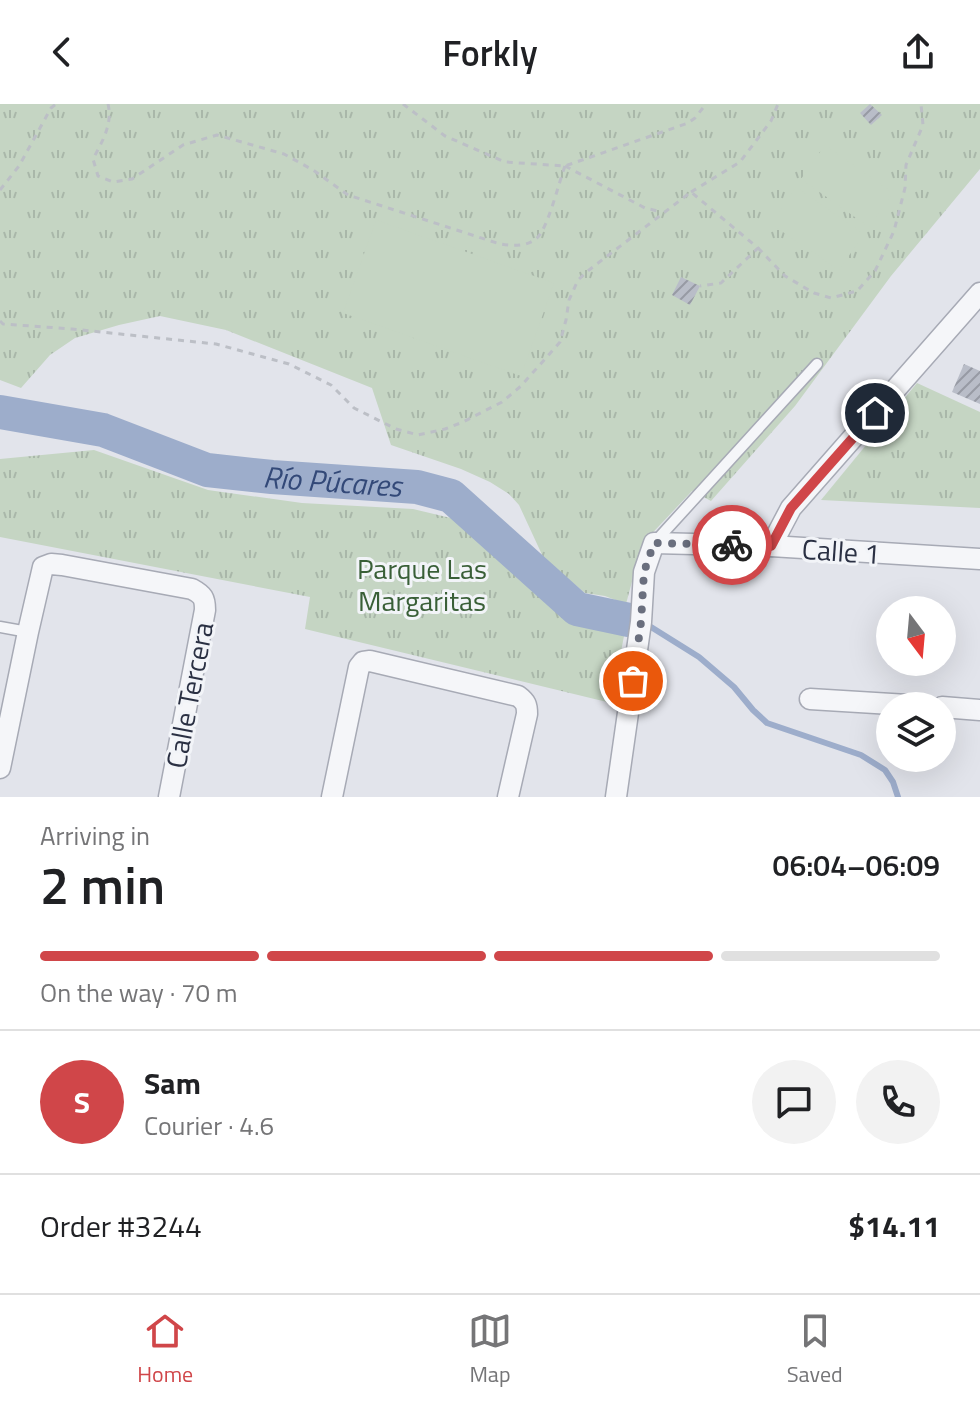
<!DOCTYPE html>
<html lang="en">
<head>
<meta charset="utf-8">
<style>
	:root { --surface:#fff; --page:#f2f2f2; --text:#202124; --muted:#757577; --line:#e0e0e0; --accent:#d04649 }
	body { margin:0; font-family:"Titillium Web",sans-serif; background:var(--page); color:var(--text); height:100vh; display:flex; flex-direction:column; font-size:30px; white-space:nowrap }
	* { box-sizing:border-box; margin:0 }
	p { font-size:26px; color:var(--muted) }
	.icon { flex:none; width:44px; height:44px; fill:none; stroke:currentColor; stroke-width:2; stroke-linecap:round; stroke-linejoin:round }
	.map { position:relative; height:693px; overflow:hidden }
	.drawer { display:flex; flex-direction:column; background:var(--surface); flex:1 }
	.drawer>* { flex:none }
	.needle { width:52px; rotate:164deg }
	.fabs { position:absolute; left:876px; top:492px; display:grid; gap:16px }
	.fabs a { display:grid; place-items:center; width:80px; height:80px; border-radius:50%; background:var(--surface); box-shadow:0 8px 32px #0002; font-size:40px }
	.pin { position:absolute; display:grid; place-items:center; width:68px; height:68px; color:#fff; margin:-34px; border:4px solid #fff; border-radius:50%; box-shadow:0 2px 8px #0007 }
	.courier { position:absolute; display:grid; place-items:center; width:80px; height:80px; margin:-40px; border:6px solid #d04649; border-radius:50%; background:#fff; color:#222; box-shadow:0 2px 10px #0007 }
	.summary em { font-style:normal; font-weight:600 }
	.summary div { display:flex; flex-direction:column-reverse }
	.summary { display:flex; align-items:center; justify-content:space-between; height:136px; padding:0 40px }
	h1 { font-size:52px; font-weight:600; line-height:60px }
	.bar { display:grid; grid-template-columns:repeat(4,1fr); gap:12px 8px; align-content:center; height:96px; padding:0 40px }
	.bar i { height:10px; border-radius:6px; background:var(--line) }
	.bar .active { background:var(--accent) }
	.bar p { grid-column:span 4 }
	.line { display:flex; align-items:center; gap:20px; padding:0 40px; border-top:2px solid var(--line) }
	.line div { flex:1 }
	.round { display:grid; place-items:center; flex:none; width:84px; height:84px; border-radius:42px; background:var(--page) }
	header { display:flex; justify-content:space-between; align-items:center; height:104px; padding:0 40px; background:var(--surface); font-size:36px; font-weight:600 }
	.dock { display:flex; justify-content:space-around; align-items:center; height:112px; border-top:2px solid var(--line); background:var(--surface); font-size:22px; color:var(--muted) }
	.dock a { display:grid; justify-items:center; gap:4px }
	.dock .active { color:var(--accent) }
	.map>svg:first-child { display:block }
	.grass { fill:url(#grass-tufts) }
	.pitch { fill:#c5d5c3 }
	.lines { fill:none; stroke-linecap:round; stroke-linejoin:round }
	.stream { stroke:#9dadcb; stroke-width:6 }
	.river { stroke:#9dadcb; stroke-width:34 }
	.building { fill:url(#building-hatch) }
	.lane-casing { stroke:#a7aab5; stroke-width:13 }
	.street-casing { stroke:#a7aab5; stroke-width:23 }
	.path { stroke:#bcbfc6; stroke-width:3; stroke-dasharray:6 6; stroke-linecap:butt }
	.lane { stroke:#f5f6f9; stroke-width:10 }
	.street { stroke:#f5f6f9; stroke-width:20 }
	.done { stroke:#6a6f7e; stroke-width:8; stroke-dasharray:0 14.4 }
	.route { stroke:#d04649; stroke-width:10 }
	.labels { text-anchor:middle; dominant-baseline:central; stroke-width:6; stroke-linejoin:round; paint-order:stroke }
	.street-label { font-size:28px; fill:#2a3043; stroke:#f2f4f8 }
	.park-label { font-size:28px; fill:#395f37; stroke:#f2f4f8 }
	.water-label { font-size:30px; font-style:italic; fill:#334978; stroke:#f2f4f8 }
</style>
</head>
<body>
<header><svg class="icon" aria-label="back" viewBox="0 0 24 24"><path d="M15 5l-7 7 7 7"/></svg>Forkly<svg class="icon" aria-label="share" viewBox="0 0 24 24"><path d="M12 15V3M7 8l5-5 5 5M5 13v7h14v-7"/></svg></header>
<div class="map">
<svg width="980" height="693" viewBox="0 0 980 693">
	<defs>
		<pattern id="grass-tufts" width="24" height="20" patternUnits="userSpaceOnUse" patternTransform="scale(2)"><rect width="24" height="20" fill="#c5d5c3"/><path d="M3 7l-1-3M5 7V3M7 7l1-3M15 17l-1-3M17 17v-4M19 17l1-3" fill="none" stroke="#a9b7a9"/></pattern>
		<pattern id="building-hatch" width="6" height="6" patternUnits="userSpaceOnUse" patternTransform="scale(2)"><rect width="6" height="6" fill="#b9bdc8"/><path d="M-1 1l2-2M0 6l6-6M5 7l2-2" fill="none" stroke="#979aa4"/></pattern>
	</defs>
	<rect width="100%" height="100%" fill="#e2e4eb"/>
	<g class="grass">
		<path d="M0,0h980v65l-89,107 -96,130 -84,95 -19,-10 -50,53 -16,60 -21,-8 -20,-3 -41,-34 -25,-54 -10,-11 -19,-12 -29,-13 -70,-24 -19,-57 -146,-58 -66,-14 -41,9 -44,13 -25,17 -29,33 -21,-8z"/>
		<path d="M917,279l63,29v96l-159,-8z"/>
		<path d="M94,346l114,40 94,13 111,6 42,10 100,88 69,29 -13,67 -306,-74 5,-32 -310,-60v-78z"/>
	</g>
	<g class="pitch">
		<path d="M825,41l68,48 -24,34 -68,-48z"/>
		<path d="M796,83l68,47 -25,36 -68,-46z"/>
		<path d="M376,116l178,63 -33,93 -178,-63z"/>
	</g>
	<g class="lines">
		<path class="stream" d="M651,523l48,30 35,30 19,23 14,13 94,32 24,15 8,12 5,15"/>
		<path class="river" id="s1" d="M0,308l103,18 104,40 65,7 145,10 34,9 126,113 52,11"/>
	</g>
	<g class="building">
		<path d="M870,0l12,11 -11,10 -11,-12z"/>
		<path d="M681,173l19,9 -10,19 -18,-10z"/>
		<path d="M964,260l16,7v33l-28,-12z"/>
	</g>
	<g class="lines">
		<g class="lane-casing">
			<g id="lane">
				<path d="M655,438l162,-178"/>
				<path d="M0,523l28,5"/>
			</g>
		</g>
		<g class="street-casing">
			<g id="street">
				<path d="M771,442l20,-38 189,-215"/>
				<path d="M810,595l114,7"/>
				<path d="M942,603l38,3"/>
				<path d="M0,664l28,-136 15,-65 8,-3 11,1 130,24c11,6 13,9 13,21l-36,187"/>
				<path d="M332,693l27,-130 4,-5 7,-1 148,35c8,6 9,9 9,18l-19,83"/>
				<path d="M616,693l25,-175 3,-50 10,-29 117,3 209,13"/>
			</g>
		</g>
		<g class="path">
			<path d="M108,0c5,20 -6,38 -15,55l5,17 15,6 19,-3 51,-34 34,-10 67,19 29,16 35,25 152,49c12,2 27,3 37,-6 11,-10 22,-56 28,-72"/>
			<path d="M403,0l42,32 60,26 60,4 123,-43 7,-5 11,-14"/>
			<path d="M565,62l80,42 17,4"/>
			<path d="M0,86l19,-24 32,-58 5,-4"/>
			<path d="M691,88l49,-30 31,-41 7,-17"/>
			<path d="M758,144l27,28 29,17 17,5 26,-7 18,-20 19,-40 11,-43 1,-23 17,-40 -2,-21"/>
			<path d="M0,217l3,3 69,5 144,15 73,20 42,21 23,23 42,21 22,6 27,-6 18,-7 39,-20 19,-16 39,-44 6,-22 3,-20 9,-20 11,-10 102,-78 67,56 -37,35 -21,3"/>
		</g>
		<use href="#lane" class="lane"/>
		<use href="#street" class="street"/>
	</g>
	<g class="lines">
		<path class="done" d="M633,577l8,-59 3,-50 10,-29 78,2"/>
		<path class="route" d="M732,441l39,1 20,-38 84,-95"/>
	</g>
	<g class="labels">
		<g class="street-label">
			<text transform="translate(841 447) rotate(4)">Calle 1</text>
			<text transform="translate(189 591) rotate(-79)">Calle Tercera</text>
		</g>
		<g class="park-label">
			<text x="422" y="464">Parque Las<tspan x="422" dy="32">Margaritas</tspan></text>
		</g>
		<g class="water-label">
			<text stroke="none"><textPath href="#s1" startOffset="342">Río Púcares</textPath></text>
		</g>
	</g>
</svg>
<div class="fabs">
<a><svg class="needle" viewBox="-14 -14 28 28"><path d="M0-13l5 13h-10z" fill="#e53935"/><path d="M0 13l5-13h-10z" fill="#757577"/></svg></a>
<a><svg class="icon" aria-label="layers" viewBox="0 0 24 24"><path d="M12 4l9 5-9 5-9-5zM3 14l9 5 9-5"/></svg></a>
</div>
<div class="pin" style="left:633px;top:577px;background:#ea580c"><svg class="icon" aria-label="bag" viewBox="0 0 24 24"><path d="M5 8h14l-1 12H6zM9 8a3 3 0 0 1 6 0"/></svg></div>
<div class="pin" style="left:875px;top:309px;background:#1f2937"><svg class="icon" aria-label="home" viewBox="0 0 24 24"><path d="M3 11l9-7 9 7M6 9v11h12V9"/></svg></div>
<div class="courier" style="left:732px;top:441px"><svg class="icon" aria-label="bike" viewBox="0 0 24 24"><circle cx="6" cy="16" r="4"/><circle cx="18" cy="16" r="4"/><path d="M6 16l4-8h5l3 8M10 8l3 8H6M13 5h3"/></svg></div>
</div>
<section class="drawer">
<div class="summary"><div><h1>2 min</h1><p>Arriving in</p></div><em>06:04–06:09</em></div>
<div class="bar"><i class="active"></i><i class="active"></i><i class="active"></i><i></i><p>On the way · 70 m</p></div>
<div class="line" style="height:144px"><b class="round" style="background:var(--accent);color:#fff">S</b><div><b>Sam</b><p>Courier · 4.6</p></div><a class="round"><svg class="icon" aria-label="chat" viewBox="0 0 24 24"><path d="M4 5h16v11H9l-5 4z"/></svg></a><a class="round"><svg class="icon" aria-label="phone" viewBox="0 0 24 24"><path d="M5 4h4l2 5-3 2q2 4 5 5l2-3 5 2v4C11 20 4 13 5 4z"/></svg></a></div>
<div class="line" style="height:104px"><div>Order #3244</div><b>$14.11</b></div>
</section>
<nav class="dock">
<a class="active"><svg class="icon" aria-label="home" viewBox="0 0 24 24"><path d="M3 11l9-7 9 7M6 9v11h12V9"/></svg>Home</a>
<a><svg class="icon" aria-label="map" viewBox="0 0 24 24"><path d="M3 6l6-2 6 2 6-2v14l-6 2-6-2-6 2zM9 4v14M15 6v14"/></svg>Map</a>
<a><svg class="icon" aria-label="saved" viewBox="0 0 24 24"><path d="M7 4h10v16l-5-4-5 4z"/></svg>Saved</a>
</nav>
</body>
</html>
